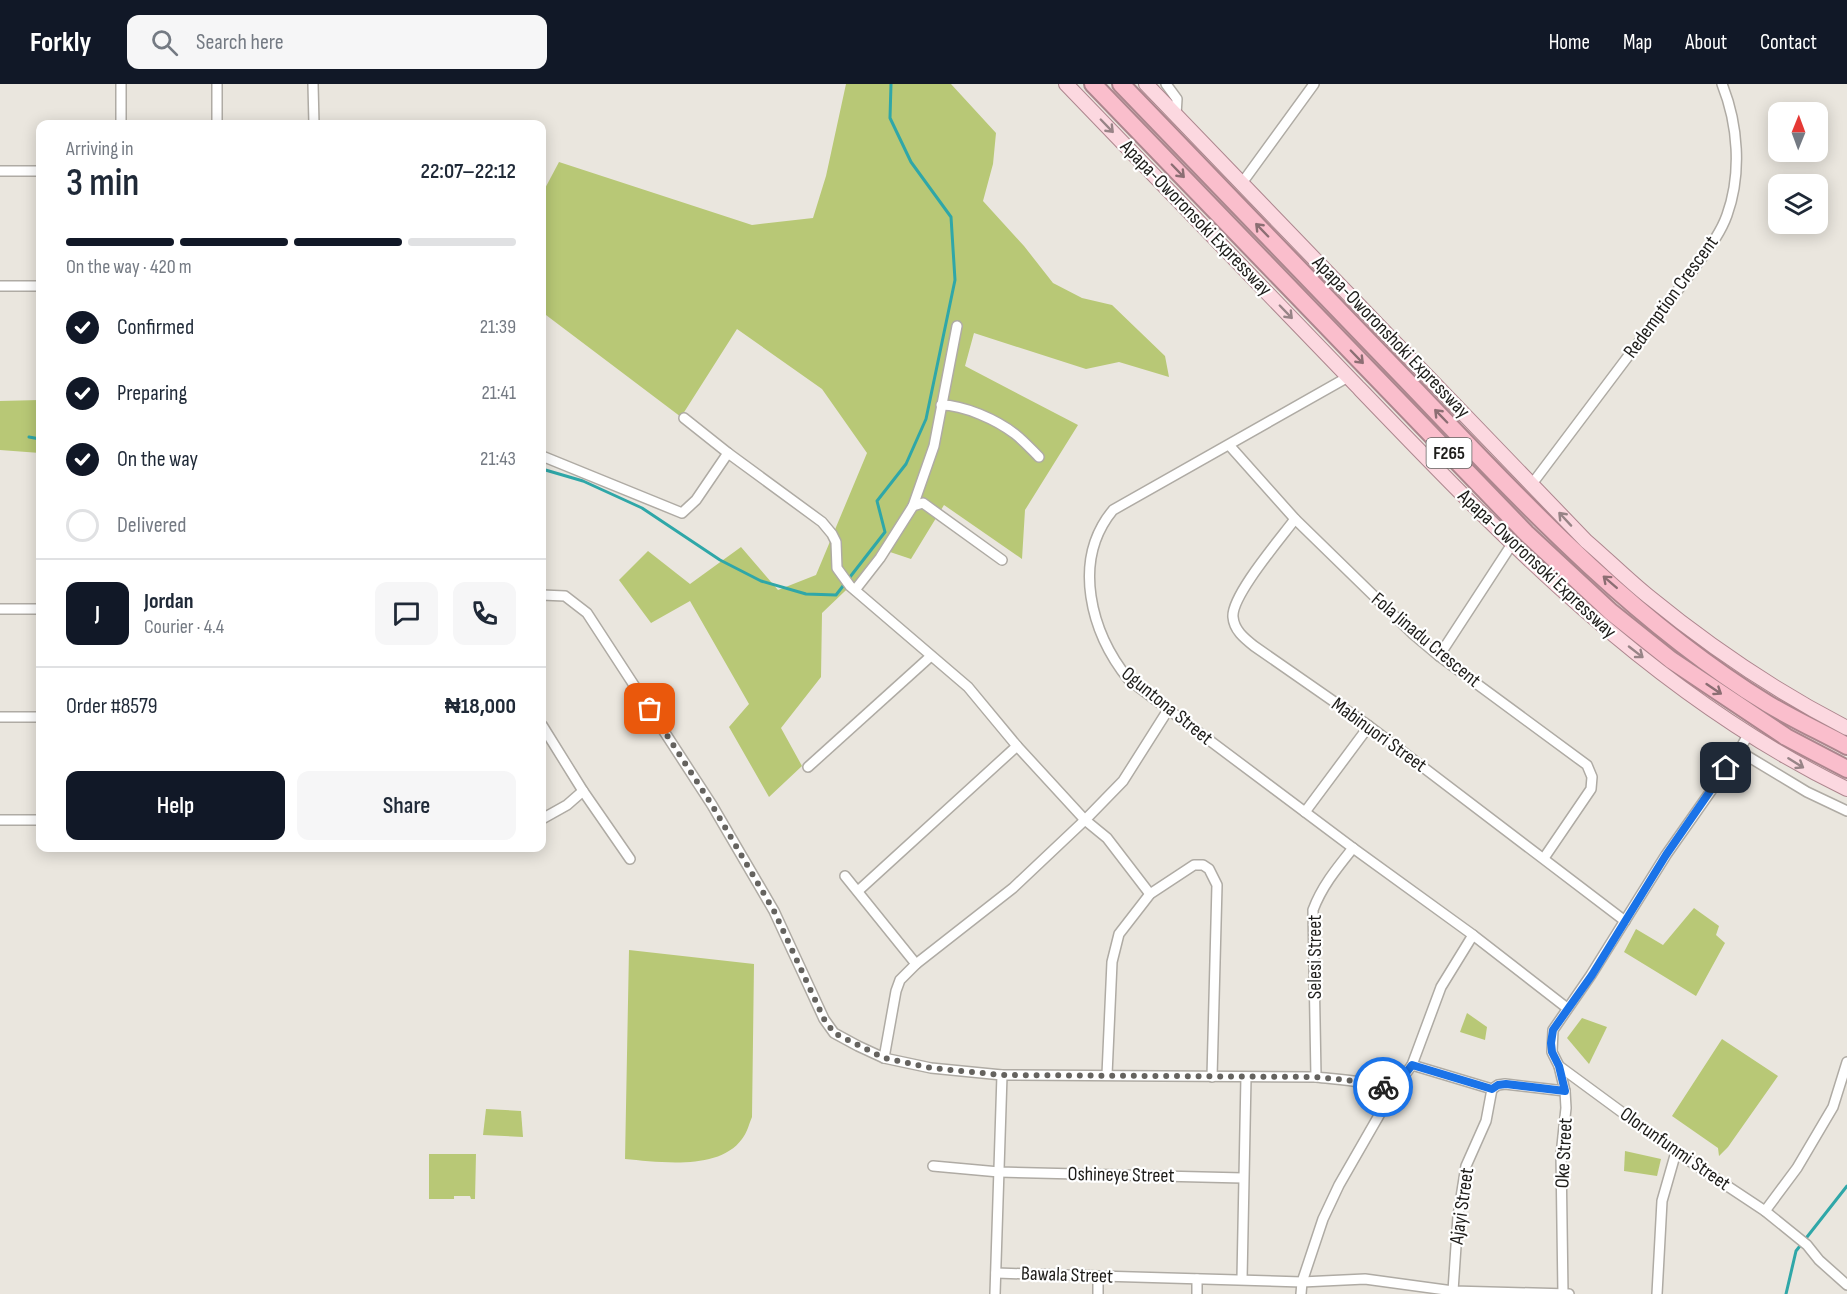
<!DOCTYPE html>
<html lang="en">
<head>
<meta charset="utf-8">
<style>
	:root { --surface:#fff; --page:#f6f6f7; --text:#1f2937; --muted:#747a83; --line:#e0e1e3; --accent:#111827 }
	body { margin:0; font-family:"Sofia Sans Condensed",sans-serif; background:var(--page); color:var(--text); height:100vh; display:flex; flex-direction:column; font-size:22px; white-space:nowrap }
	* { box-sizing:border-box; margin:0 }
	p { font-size:20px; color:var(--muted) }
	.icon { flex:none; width:33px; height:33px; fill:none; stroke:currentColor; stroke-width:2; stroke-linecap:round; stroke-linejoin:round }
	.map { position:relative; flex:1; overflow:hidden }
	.drawer { position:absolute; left:36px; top:36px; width:510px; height:732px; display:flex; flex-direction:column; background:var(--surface); border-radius:12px; box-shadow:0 3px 15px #0003 }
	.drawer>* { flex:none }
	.needle { width:39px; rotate:1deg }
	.tools { position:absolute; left:1768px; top:18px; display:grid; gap:12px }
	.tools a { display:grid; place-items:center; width:60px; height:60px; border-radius:12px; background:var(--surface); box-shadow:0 3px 15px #0003; font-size:30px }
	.pin { position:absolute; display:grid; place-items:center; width:51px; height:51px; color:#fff; margin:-26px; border-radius:12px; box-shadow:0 3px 9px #0006 }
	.courier { position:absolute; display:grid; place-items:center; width:60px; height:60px; margin:-30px; border:4px solid #1a73e8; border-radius:50%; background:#fff; color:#222; box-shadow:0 2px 8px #0007 }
	.overview em { font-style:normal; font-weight:600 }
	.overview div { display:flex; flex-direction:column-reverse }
	.overview { display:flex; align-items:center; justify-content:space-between; height:102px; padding:0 30px }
	h1 { font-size:39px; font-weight:600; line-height:45px }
	.bar { display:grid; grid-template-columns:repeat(4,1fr); gap:9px 6px; align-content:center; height:72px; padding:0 30px }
	.bar i { height:8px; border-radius:4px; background:var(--line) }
	.bar .current { background:var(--accent) }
	.bar p { grid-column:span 4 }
	.line { display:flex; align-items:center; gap:15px; padding:0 30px; border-top:2px solid var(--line) }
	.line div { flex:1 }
	.round { display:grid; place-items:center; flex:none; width:63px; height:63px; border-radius:12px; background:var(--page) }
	ol { padding:0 30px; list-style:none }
	li { display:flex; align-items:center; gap:18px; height:66px }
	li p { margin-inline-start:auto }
	li .icon { padding:6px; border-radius:50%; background:var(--accent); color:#fff; stroke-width:4 }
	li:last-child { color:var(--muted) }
	li i { width:33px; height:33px; border:3px solid var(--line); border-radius:50% }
	.action { display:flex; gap:12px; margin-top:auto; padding:12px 30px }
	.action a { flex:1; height:69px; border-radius:12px; background:var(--accent); color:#fff; font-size:24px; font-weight:600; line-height:69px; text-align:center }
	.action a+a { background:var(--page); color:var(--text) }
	header { display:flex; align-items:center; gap:36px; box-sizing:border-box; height:84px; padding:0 30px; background:var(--accent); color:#fff }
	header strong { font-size:28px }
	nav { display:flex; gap:33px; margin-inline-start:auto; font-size:21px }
	.search { width:420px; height:54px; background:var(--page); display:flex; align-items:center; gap:15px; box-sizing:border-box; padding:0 21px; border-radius:12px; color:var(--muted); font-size:22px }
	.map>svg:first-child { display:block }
	.green { fill:#b8c876 }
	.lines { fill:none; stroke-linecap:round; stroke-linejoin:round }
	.stream { stroke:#2fa7a8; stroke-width:3 }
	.minor-casing { stroke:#afaba4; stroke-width:12 }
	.primary-casing { stroke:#ad868e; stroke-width:16 }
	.motorway-casing { stroke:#ad868e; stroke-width:20 }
	.minor { stroke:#fff; stroke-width:9 }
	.primary { stroke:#fcd8e0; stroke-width:14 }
	.motorway { stroke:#fabecc; stroke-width:16 }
	.oneway { stroke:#988487 }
	.oneway2 { stroke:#8c6e73 }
	.done { stroke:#65635f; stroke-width:6; stroke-dasharray:0 10.8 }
	.route { stroke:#1a73e8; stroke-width:8 }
	.labels { text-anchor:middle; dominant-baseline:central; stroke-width:4.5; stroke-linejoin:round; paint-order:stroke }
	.shield { fill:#fff; stroke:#62615f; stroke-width:1.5 }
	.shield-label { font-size:18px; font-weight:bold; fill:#1e1d1a }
	.street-label { font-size:20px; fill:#1e1d1a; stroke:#fff }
</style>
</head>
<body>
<header>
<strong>Forkly</strong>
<div class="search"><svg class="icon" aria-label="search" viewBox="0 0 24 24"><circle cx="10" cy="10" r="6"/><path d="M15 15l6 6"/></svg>Search here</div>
<nav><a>Home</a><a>Map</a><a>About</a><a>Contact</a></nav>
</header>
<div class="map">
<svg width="1847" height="1210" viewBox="0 0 1847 1210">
	<rect width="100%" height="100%" fill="#eae6de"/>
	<g class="green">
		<path d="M846,0h105l45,49 -3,31 -10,37 41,45 29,37 29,15 30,7 53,51 4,21 -50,-15 -33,7 -112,-36 -9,33 113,59 -53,85 -3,49 -78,-54 -33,54 -24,-8 -65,62 -1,64 -40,51 21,38 -33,31 -40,-70 20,-23 -59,-103 -39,22 -32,-43 29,-29 42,33 51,-37 37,43 38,-15 51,-122 -45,-64 -85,-60 -56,88 -139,-105v-118l17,-32 193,63 61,-7 13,-42z"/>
		<path d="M40,316v53l-40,-3v-49z"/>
		<path d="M1694,824l25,18 -3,9 9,8 -29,53 -72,-44 12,-23 27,16z"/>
		<path d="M629,866l125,14 -2,153c-3,7 -5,16 -10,22 -23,32 -83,23 -117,20z"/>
		<path d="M1467,929l20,14 -2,13 -25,-8z"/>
		<path d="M1582,934l25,9 -18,37 -22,-26z"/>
		<path d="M1722,955l56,37 -50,71 -9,9 -1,-8 -46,-32z"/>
		<path d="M486,1025l35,2 2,26 -40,-2z"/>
		<path d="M1625,1067l36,8 -4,17 -33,-5z"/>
		<path d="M429,1070h47l-1,45h-4l-1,-3h-16v3h-25z"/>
	</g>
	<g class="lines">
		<g class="stream">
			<path d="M29,353l11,2"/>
			<path d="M542,385l41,12 59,27 78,52 41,21 45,13 30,1 49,-63 -8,-31 29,-37 20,-45 29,-139 -4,-63 -40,-55 -21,-44 1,-34"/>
			<path d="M1786,1210l10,-43 51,-65"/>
		</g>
		<g class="minor-casing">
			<g id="minor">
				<path d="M121,0v40"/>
				<path d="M313,0l1,40"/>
				<path d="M1166,0l11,15 -1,16"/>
				<path d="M217,40v-40"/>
				<path d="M0,87h40"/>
				<path d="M1242,99l72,-99"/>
				<path d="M0,202h40"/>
				<path d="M1348,293l-235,133c-42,51 -22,123 16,170l224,168 120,87 94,73"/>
				<path d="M941,321c23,0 56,15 74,29 9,7 16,15 24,23"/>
				<path d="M684,334l44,35"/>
				<path d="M1229,361l66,74 118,115 26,22 148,109 5,12 -1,12 -47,69"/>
				<path d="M542,372l140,57 14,-13 32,-47 94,69 10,12 4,8 1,26 13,18 118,101 49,59 68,74 22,18 43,56"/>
				<path d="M1532,400l161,-214c12,-17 27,-35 34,-55 15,-42 11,-91 -5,-131"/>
				<path d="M913,422l21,-60 23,-120"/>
				<path d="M1295,435c-14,19 -64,77 -62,98 1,13 11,21 21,29l115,80 256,195"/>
				<path d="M855,506l25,-32 33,-52 10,-3 79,57"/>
				<path d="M542,511l23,1 22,17 125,192 62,106 50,108 10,14 24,13 26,12 47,10 71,7 314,2c26,3 53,4 77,14"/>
				<path d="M0,525h40"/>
				<path d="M1439,572l73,-112"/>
				<path d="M0,633h40"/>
				<path d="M542,641l41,66 47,68"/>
				<path d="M1739,667l68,41 40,19"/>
				<path d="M808,683l123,-111"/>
				<path d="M1305,728l64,-86"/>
				<path d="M542,735l25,-14 16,-14"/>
				<path d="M0,736h40"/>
				<path d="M845,792l71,88"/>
				<path d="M858,807l159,-145"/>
				<path d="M884,974l12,-67 4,-11 16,-16 97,-76 72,-68 38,-39 45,-71"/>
				<path d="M1412,981l80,24 6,-4 7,-1 60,7"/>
				<path d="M1559,982l117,86 89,59 42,34 12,15 28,25"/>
				<path d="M1107,991l5,-113 7,-28 31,-40 44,-29h9l6,4 8,16 -5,192"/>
				<path d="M1316,993l-3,-167c9,-24 24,-42 40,-62"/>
				<path d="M933,1082l66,6 244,6"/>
				<path d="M1765,1127l32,-43 36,-61 14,-45"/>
				<path d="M996,1189l306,9 63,-3 88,12 116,3"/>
				<path d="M1098,1192v18"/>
				<path d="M1197,1195v15"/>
				<path d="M1242,1195l4,-202"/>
				<path d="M1453,1207l5,-75 8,-50 20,-45 6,-32"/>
				<path d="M995,1210l7,-219"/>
				<path d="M1301,1210l1,-12 21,-63 16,-34 54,-94 19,-26 29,-78 32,-52"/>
				<path d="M1563,1210l-2,-139 5,-47 -1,-17 -6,-25 -7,-14 1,-22 38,-55 75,-120 73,-104 10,-18"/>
				<path d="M1657,1210l5,-93 14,-49"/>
			</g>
		</g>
		<g class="primary-casing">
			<g id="primary">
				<path d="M1066,0c97,101 194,202 291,302 147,153 296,309 490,403"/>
				<path d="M1146,0l440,457c21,18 41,38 62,55 61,50 129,96 199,132"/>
			</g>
		</g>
		<g class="motorway-casing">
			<g id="motorway">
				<path d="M1093,0l433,449 85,79 60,48 115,77 61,32"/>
				<path d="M1121,0c95,99 191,198 286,297 111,116 223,238 361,323 25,15 53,28 79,42"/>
			</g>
		</g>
		<use href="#minor" class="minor"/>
		<use href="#primary" class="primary"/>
		<use href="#motorway" class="motorway"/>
	</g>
	<defs><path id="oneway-shaft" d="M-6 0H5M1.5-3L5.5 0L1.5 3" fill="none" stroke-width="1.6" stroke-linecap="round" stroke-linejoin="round" transform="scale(1.5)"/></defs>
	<g class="oneway">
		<use href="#oneway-shaft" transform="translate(1107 42) rotate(46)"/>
		<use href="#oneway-shaft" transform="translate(1286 228) rotate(46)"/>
		<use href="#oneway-shaft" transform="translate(1565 435) rotate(-133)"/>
		<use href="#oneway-shaft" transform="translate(1636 568) rotate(38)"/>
		<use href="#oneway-shaft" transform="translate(1796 679) rotate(32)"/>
	</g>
	<g class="oneway2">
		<use href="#oneway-shaft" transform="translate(1178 87) rotate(46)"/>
		<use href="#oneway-shaft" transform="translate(1262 146) rotate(-134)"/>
		<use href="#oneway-shaft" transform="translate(1357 273) rotate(46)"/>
		<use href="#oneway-shaft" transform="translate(1441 332) rotate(-134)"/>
		<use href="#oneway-shaft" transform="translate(1610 498) rotate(-139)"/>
		<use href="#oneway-shaft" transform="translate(1714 605) rotate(34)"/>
	</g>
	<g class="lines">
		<path class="done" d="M650,625l62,96 62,106 50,108 10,14 50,25 47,10 71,7 314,2 39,4 28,6"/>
		<path class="route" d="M1383,1003l9,4 20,-26 80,24 6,-4 8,-1 59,7 -6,-25 -7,-14 -1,-9 2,-13 39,-55 74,-120 60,-87"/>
	</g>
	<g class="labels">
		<rect class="shield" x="1426.5" y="354" width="45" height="30" rx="4.5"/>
		<g class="shield-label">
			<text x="1449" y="369">F265</text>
		</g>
		<g class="street-label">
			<text transform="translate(1196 134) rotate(46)">Apapa-Oworonsoki Expressway</text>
			<text transform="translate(1671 213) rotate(-54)">Redemption Crescent</text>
			<text transform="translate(1391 253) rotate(46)">Apapa-Oworonshoki Expressway</text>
			<text transform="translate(1537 480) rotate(43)">Apapa-Oworonsoki Expressway</text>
			<text transform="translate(1426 556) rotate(40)">Fola Jinadu Crescent</text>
			<text transform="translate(1167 622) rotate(39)">Oguntona Street</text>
			<text transform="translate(1379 651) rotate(36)">Mabinuori Street</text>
			<text transform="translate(1315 873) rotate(-90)">Selesi Street</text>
			<text transform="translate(1675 1065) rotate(35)">Olorunfunmi Street</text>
			<text transform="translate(1564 1069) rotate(-87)">Oke Street</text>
			<text transform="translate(1121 1091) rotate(1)">Oshineye Street</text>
			<text transform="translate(1462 1122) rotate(-82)">Ajayi Street</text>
			<text transform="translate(1067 1191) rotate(2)">Bawala Street</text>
		</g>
	</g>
</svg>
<div class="tools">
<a><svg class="needle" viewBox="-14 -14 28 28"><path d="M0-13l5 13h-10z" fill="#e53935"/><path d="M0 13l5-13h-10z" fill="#747a83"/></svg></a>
<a><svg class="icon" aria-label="layers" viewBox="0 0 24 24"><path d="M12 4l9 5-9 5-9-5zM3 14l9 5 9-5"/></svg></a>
</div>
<div class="pin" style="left:650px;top:625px;background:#ea580c"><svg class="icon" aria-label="bag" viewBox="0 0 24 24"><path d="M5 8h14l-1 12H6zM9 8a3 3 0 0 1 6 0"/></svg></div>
<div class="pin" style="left:1726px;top:684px;background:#1f2937"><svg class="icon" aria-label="home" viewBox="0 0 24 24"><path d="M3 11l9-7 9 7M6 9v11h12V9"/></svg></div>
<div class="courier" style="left:1383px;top:1003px"><svg class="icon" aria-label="bike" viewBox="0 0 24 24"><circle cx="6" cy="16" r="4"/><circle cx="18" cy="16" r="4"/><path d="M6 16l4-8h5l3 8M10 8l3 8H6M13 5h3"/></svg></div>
<section class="drawer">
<div class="overview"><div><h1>3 min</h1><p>Arriving in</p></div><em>22:07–22:12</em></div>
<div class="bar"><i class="current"></i><i class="current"></i><i class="current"></i><i></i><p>On the way · 420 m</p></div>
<ol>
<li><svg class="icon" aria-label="check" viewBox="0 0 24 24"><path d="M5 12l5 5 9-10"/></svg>Confirmed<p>21:39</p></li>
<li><svg class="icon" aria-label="check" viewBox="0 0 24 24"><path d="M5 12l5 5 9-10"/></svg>Preparing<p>21:41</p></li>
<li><svg class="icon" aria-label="check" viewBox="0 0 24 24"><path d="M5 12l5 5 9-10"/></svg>On the way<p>21:43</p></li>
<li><i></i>Delivered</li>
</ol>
<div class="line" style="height:108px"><b class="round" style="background:var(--accent);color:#fff">J</b><div><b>Jordan</b><p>Courier · 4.4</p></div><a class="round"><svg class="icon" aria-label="chat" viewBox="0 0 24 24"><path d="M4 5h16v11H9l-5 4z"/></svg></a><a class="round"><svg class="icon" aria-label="phone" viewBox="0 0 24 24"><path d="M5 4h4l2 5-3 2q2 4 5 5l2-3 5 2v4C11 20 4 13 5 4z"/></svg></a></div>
<div class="line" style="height:78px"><div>Order #8579</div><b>₦18,000</b></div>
<div class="action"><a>Help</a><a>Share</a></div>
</section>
</div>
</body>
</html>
